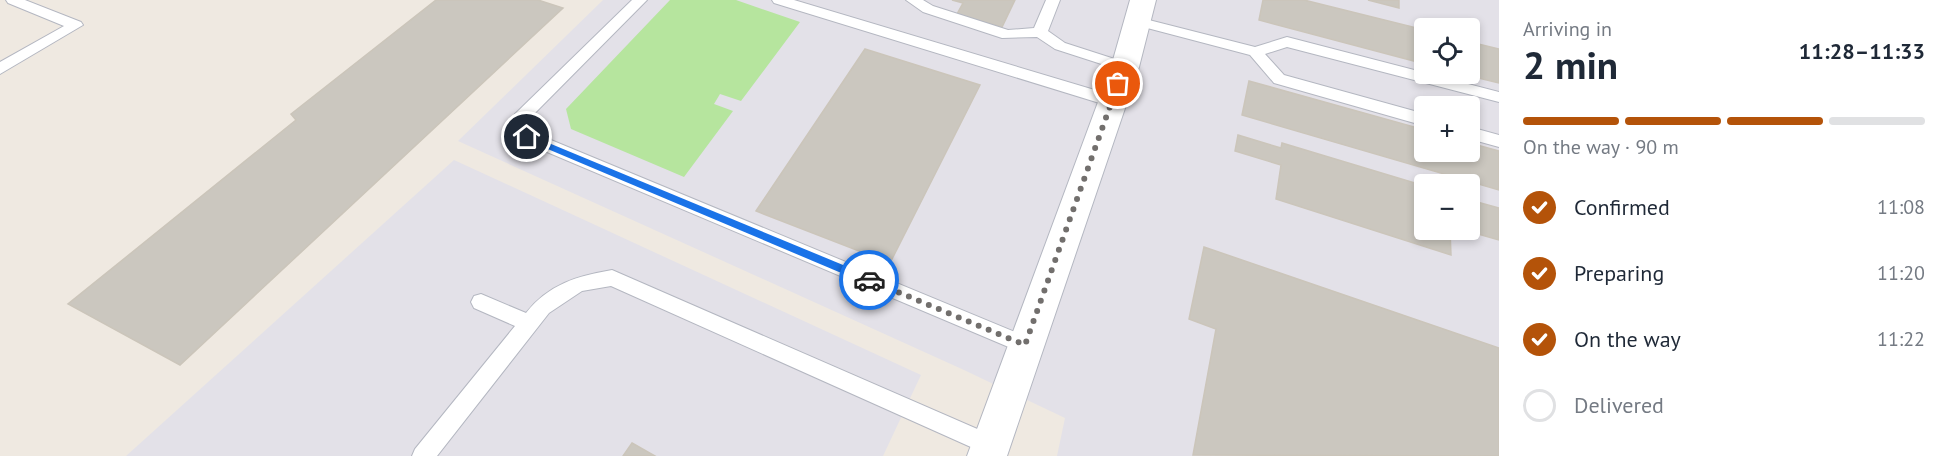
<!DOCTYPE html>
<html lang="en">
<head>
<meta charset="utf-8">
<style>
	:root { --surface:#fff; --page:#f2f2f3; --text:#1f2937; --muted:#747a83; --line:#e0e1e3; --accent:#b45309 }
	body { margin:0; font-family:"PT Sans",sans-serif; background:var(--page); color:var(--text); height:100vh; display:flex; flex-direction:column; font-size:22px; white-space:nowrap }
	* { box-sizing:border-box; margin:0 }
	p { font-size:20px; color:var(--muted) }
	.icon { flex:none; width:33px; height:33px; fill:none; stroke:currentColor; stroke-width:2; stroke-linecap:round; stroke-linejoin:round }
	.map { position:relative; flex:1; overflow:hidden }
	.side { display:flex; flex-direction:column; background:var(--surface); width:450px }
	.side>* { flex:none }
	.buttons { position:absolute; left:1414px; top:18px; display:grid; gap:12px }
	.buttons a { display:grid; place-items:center; width:66px; height:66px; border-radius:6px; background:var(--surface); box-shadow:0 3px 9px #0003; font-size:30px }
	.pin { position:absolute; display:grid; place-items:center; width:51px; height:51px; color:#fff; margin:-26px; border:3px solid #fff; border-radius:50%; box-shadow:0 2px 6px #0007 }
	.courier { position:absolute; display:grid; place-items:center; width:60px; height:60px; margin:-30px; border:4px solid #1a73e8; border-radius:50%; background:#fff; color:#222; box-shadow:0 2px 8px #0007 }
	.head em { font-style:normal; font-weight:700 }
	.head div { display:flex; flex-direction:column-reverse }
	.head { display:flex; align-items:center; justify-content:space-between; height:102px; padding:0 24px }
	h1 { font-size:39px; font-weight:700; line-height:45px }
	.bar { display:grid; grid-template-columns:repeat(4,1fr); gap:9px 6px; align-content:center; height:72px; padding:0 24px }
	.bar i { height:8px; border-radius:4px; background:var(--line) }
	.bar .current { background:var(--accent) }
	.bar p { grid-column:span 4 }
	ol { padding:0 24px; list-style:none }
	li { display:flex; align-items:center; gap:18px; height:66px }
	li p { margin-inline-start:auto }
	li .icon { padding:6px; border-radius:50%; background:var(--accent); color:#fff; stroke-width:4 }
	li:last-child { color:var(--muted) }
	li i { width:33px; height:33px; border:3px solid var(--line); border-radius:50% }
	main { display:flex; flex:1; min-height:0 }
	.map>svg:first-child { display:block }
	.industrial { fill:#e3e1e8; fill-rule:evenodd }
	.green { fill:#b6e59e }
	.building { fill:#cbc7bf; stroke:#cbc5ba; stroke-width:1.5 }
	.lines { fill:none; stroke-linecap:round; stroke-linejoin:round }
	.service-casing { stroke:#b4b7c1; stroke-width:2 }
	.minor-casing { stroke:#b4b7c1; stroke-width:2 }
	.service { fill:#fff; fill-rule:evenodd }
	.minor { fill:#fff; fill-rule:evenodd }
	.route { fill:#1a73e8 }
	.done { stroke:#726f6d; stroke-width:6; stroke-dasharray:0 10.8 }
</style>
</head>
<body>
<main>
<div class="map">
<svg width="1499" height="456" viewBox="0 0 1499 456">
	<rect width="100%" height="100%" fill="#efe9e1"/>
	<g class="industrial">
		<path d="M603,0h896v456h-442l8,-38 -101,-48 -506,-229zM1425,28h45v46h-45zM1425,106h45v46h-45zM1425,184h45v46h-45z"/>
		<path d="M454,160l467,215 -38,81h-757z"/>
	</g>
	<path class="green" d="M670,0h66l64,22 -59,79 -21,-7 -6,10 19,7 -49,66 -113,-48 -5,-20z"/>
	<g class="building">
		<path d="M436,0h102l25,8 -383,357 -112,-61 228,-184 -5,-6z"/>
		<path d="M952,0h63l-13,27 -45,-13 6,-11z"/>
		<path d="M1263,0h41l121,30v34l-166,-44z"/>
		<path d="M1368,0h31v8z"/>
		<path d="M1470,42l29,7v34l-37,-9h8z"/>
		<path d="M865,49l115,36 -90,178 -134,-52z"/>
		<path d="M1249,81l176,49v22h45v-9l29,8v39l-257,-75z"/>
		<path d="M1238,135l43,13 1,-5 143,43v44h25l1,25 -175,-56 5,-34 -46,-14z"/>
		<path d="M1470,200l29,8v32l-35,-10h6z"/>
		<path d="M1204,247l295,101v108l-306,-1 23,-126 -27,-10z"/>
		<path d="M632,443l23,13h-32z"/>
	</g>
	<g class="lines">
		<g class="service-casing">
			<g id="service">
				<path d="M6,0h19l56,22 2,3 -83,49v-12l64,-36 -56,-23z"/>
				<path d="M632,0h15l-118,119 5,14 498,206 3,6 -3,6 -7,3 -7,-3 -497,-210 -8,-23 2,-4z"/>
				<path d="M772,0h22l324,97 2,4 -2,4h-12l-332,-102z"/>
				<path d="M906,0h17l10,6 75,24 26,-2 12,-28h14l-12,31 17,12 65,21 3,3 -8,5 -5,-2 -65,-21 -18,-12 -35,1 -79,-26z"/>
				<path d="M1137,17l118,30 32,-10 212,55v10l-212,-55 -22,7 19,21 141,39v12l-151,-43 -24,-28 -118,-31 -2,-3 2,-3z"/>
				<path d="M1470,127l29,8v12l-29,-8z"/>
				<path d="M612,270l386,168 3,7 -3,7 -8,3 -8,-3 -371,-166 -29,5 -33,22 -112,143h-25l3,-7 100,-123 -41,-18 -3,-6 3,-6 7,-2 45,19c23,-29 51,-37 86,-43z"/>
			</g>
		</g>
		<g class="minor-casing">
			<path id="minor" d="M1130,0h26l-17,67 -132,389h-40l144,-389z"/>
		</g>
		<use href="#service" class="service"/>
		<use href="#minor" class="minor"/>
	</g>
	<path class="route" d="M527,134l345,143 2,3 -5,4 -4,-1 -341,-144v-4z"/>
	<g class="lines">
		<path class="done" d="M869,280l156,65 93,-261"/>
	</g>
</svg>
<div class="buttons">
<a><svg class="icon" aria-label="locate" viewBox="0 0 24 24"><circle cx="12" cy="12" r="6"/><path d="M12 2v4M12 18v4M2 12h4M18 12h4"/></svg></a>
<a>+</a>
<a>−</a>
</div>
<div class="pin" style="left:1118px;top:84px;background:#ea580c"><svg class="icon" aria-label="bag" viewBox="0 0 24 24"><path d="M5 8h14l-1 12H6zM9 8a3 3 0 0 1 6 0"/></svg></div>
<div class="pin" style="left:527px;top:137px;background:#1f2937"><svg class="icon" aria-label="home" viewBox="0 0 24 24"><path d="M3 11l9-7 9 7M6 9v11h12V9"/></svg></div>
<div class="courier" style="left:869px;top:280px"><svg class="icon" aria-label="car" viewBox="0 0 24 24"><path d="M5 17H2v-5l4-1 3-4h7l3 4 3 1v5h-3M9 17h6M6 11h13"/><circle cx="7" cy="17" r="2"/><circle cx="17" cy="17" r="2"/></svg></div>
</div>
<section class="side">
<div class="head"><div><h1>2 min</h1><p>Arriving in</p></div><em>11:28–11:33</em></div>
<div class="bar"><i class="current"></i><i class="current"></i><i class="current"></i><i></i><p>On the way · 90 m</p></div>
<ol>
<li><svg class="icon" aria-label="check" viewBox="0 0 24 24"><path d="M5 12l5 5 9-10"/></svg>Confirmed<p>11:08</p></li>
<li><svg class="icon" aria-label="check" viewBox="0 0 24 24"><path d="M5 12l5 5 9-10"/></svg>Preparing<p>11:20</p></li>
<li><svg class="icon" aria-label="check" viewBox="0 0 24 24"><path d="M5 12l5 5 9-10"/></svg>On the way<p>11:22</p></li>
<li><i></i>Delivered</li>
</ol>
</section>
</main>
</body>
</html>
